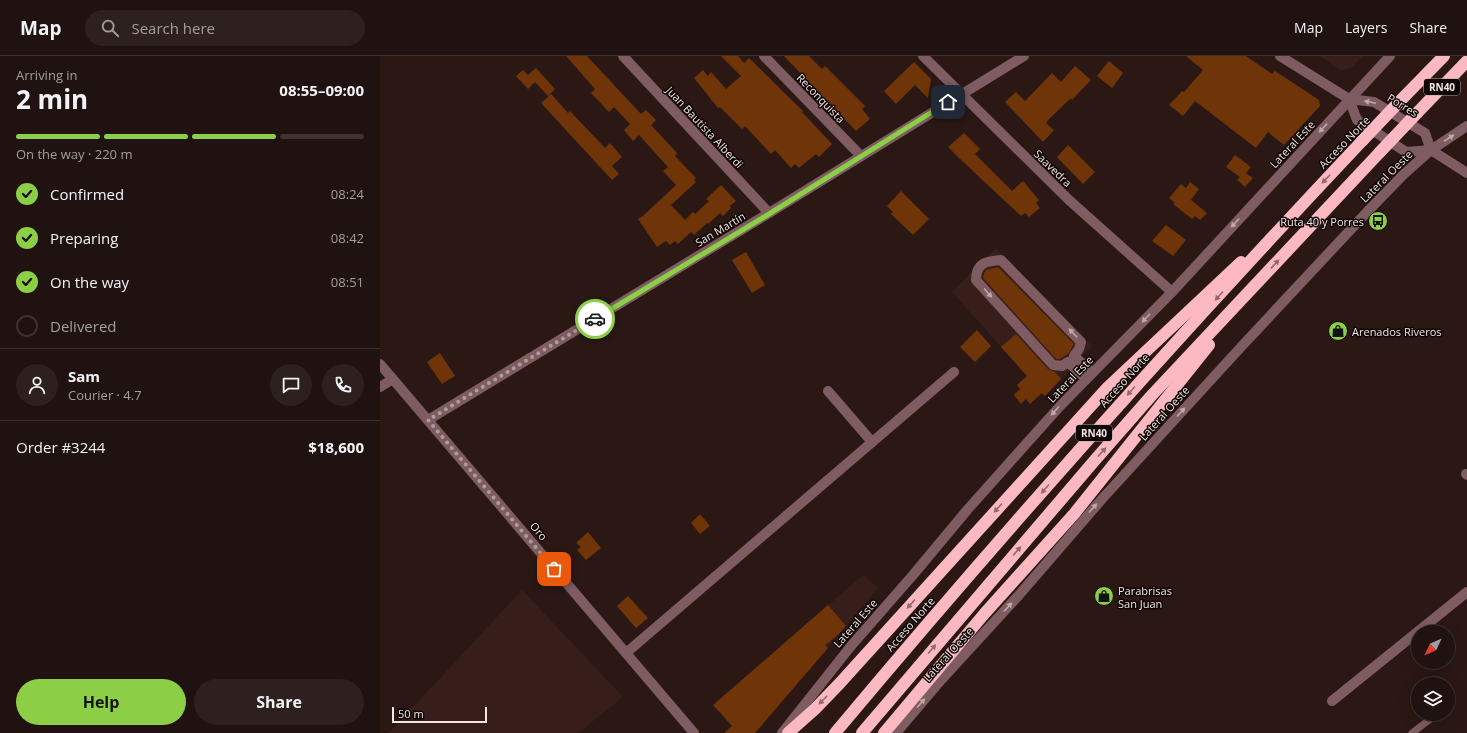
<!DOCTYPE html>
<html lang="en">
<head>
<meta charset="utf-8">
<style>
	:root { --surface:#201210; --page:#2d201e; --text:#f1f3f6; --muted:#a29e9f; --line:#3d3230; --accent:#8cce45 }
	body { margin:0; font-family:"Open Sans",sans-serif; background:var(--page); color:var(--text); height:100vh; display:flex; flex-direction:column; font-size:15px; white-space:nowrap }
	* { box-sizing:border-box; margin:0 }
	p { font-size:13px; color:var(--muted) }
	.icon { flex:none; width:22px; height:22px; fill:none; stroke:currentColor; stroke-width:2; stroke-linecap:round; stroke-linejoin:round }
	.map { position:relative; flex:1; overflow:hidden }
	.details { display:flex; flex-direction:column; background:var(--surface); width:380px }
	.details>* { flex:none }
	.needle { width:26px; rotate:226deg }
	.fabs { position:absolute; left:1031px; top:569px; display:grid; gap:8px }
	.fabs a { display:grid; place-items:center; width:44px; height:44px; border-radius:50%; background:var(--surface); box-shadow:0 4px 16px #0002,0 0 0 1px var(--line); font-size:20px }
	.scale { position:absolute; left:12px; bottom:10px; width:95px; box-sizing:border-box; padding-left:4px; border:2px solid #f4e6e3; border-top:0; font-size:11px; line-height:14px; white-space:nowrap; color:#f4e6e3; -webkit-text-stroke:3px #0e0605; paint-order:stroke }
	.pin { position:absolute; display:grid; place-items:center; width:34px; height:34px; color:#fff; margin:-17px; border-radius:8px; box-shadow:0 2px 6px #0006 }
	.courier { position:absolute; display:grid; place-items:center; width:40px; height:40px; margin:-20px; border:3px solid #8cce45; border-radius:50%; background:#fff; color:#222; box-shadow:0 1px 5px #0007 }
	.headline em { font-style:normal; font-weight:700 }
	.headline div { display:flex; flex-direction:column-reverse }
	.headline { display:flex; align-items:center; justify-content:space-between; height:68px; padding:0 16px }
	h1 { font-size:26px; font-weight:700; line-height:30px }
	.bar { display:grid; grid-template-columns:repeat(4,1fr); gap:6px 4px; align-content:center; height:48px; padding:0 16px }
	.bar i { height:5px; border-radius:3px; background:var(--line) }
	.bar .on { background:var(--accent) }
	.bar p { grid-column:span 4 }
	.line { display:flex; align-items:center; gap:10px; padding:0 16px; border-top:1px solid var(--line) }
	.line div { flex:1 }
	.round { display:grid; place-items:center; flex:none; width:42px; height:42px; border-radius:21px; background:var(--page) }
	ol { padding:0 16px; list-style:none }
	li { display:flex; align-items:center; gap:12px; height:44px }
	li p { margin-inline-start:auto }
	li .icon { padding:4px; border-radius:50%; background:var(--accent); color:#111; stroke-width:4 }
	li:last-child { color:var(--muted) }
	li i { width:22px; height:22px; border:2px solid var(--line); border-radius:50% }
	.button { display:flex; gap:8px; margin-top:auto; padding:8px 16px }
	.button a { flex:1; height:46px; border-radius:24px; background:var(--accent); color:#111; font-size:16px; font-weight:700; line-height:46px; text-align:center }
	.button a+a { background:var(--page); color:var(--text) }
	header { display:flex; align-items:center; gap:24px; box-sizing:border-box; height:56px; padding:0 20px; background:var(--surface); border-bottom:1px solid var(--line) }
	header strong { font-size:19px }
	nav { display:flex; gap:22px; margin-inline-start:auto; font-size:14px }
	.search { width:280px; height:36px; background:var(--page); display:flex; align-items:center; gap:10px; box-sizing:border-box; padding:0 14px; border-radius:22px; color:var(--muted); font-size:15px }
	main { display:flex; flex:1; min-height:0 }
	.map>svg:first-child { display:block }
	.built { fill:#381e1a }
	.building { fill:#6f3408 }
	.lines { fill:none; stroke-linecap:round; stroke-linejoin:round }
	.service { stroke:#7e5c61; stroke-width:7 }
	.minor { stroke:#7e5c61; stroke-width:10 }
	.tertiary { stroke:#7e5c61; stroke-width:10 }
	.motorway { stroke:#fcb9c2; stroke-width:12 }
	.motorway-bridge { stroke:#fcb9c2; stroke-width:12 }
	.oneway { fill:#bfa8a8 }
	.oneway2 { fill:#91686d }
	.done { stroke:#ae9e9b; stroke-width:4; stroke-dasharray:0 7.2 }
	.route { stroke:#8cce45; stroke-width:5 }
	.labels { text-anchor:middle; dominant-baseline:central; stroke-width:3; stroke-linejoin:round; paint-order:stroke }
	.shield { fill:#0e0605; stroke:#afa3a0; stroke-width:1 }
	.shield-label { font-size:10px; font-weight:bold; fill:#f4e6e3 }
	.street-label { font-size:11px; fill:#f4e6e3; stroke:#0e0605 }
	.poi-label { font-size:11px; fill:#f4e6e3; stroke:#0e0605; text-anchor:start }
</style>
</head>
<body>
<header>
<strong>Map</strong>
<div class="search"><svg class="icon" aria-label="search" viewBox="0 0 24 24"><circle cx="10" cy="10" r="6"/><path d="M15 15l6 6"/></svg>Search here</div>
<nav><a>Map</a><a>Layers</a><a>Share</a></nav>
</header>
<main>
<section class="details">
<div class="headline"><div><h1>2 min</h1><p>Arriving in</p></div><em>08:55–09:00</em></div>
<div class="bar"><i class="on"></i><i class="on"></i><i class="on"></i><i></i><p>On the way · 220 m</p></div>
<ol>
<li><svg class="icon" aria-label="check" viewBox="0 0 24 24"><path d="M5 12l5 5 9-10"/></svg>Confirmed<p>08:24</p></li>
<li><svg class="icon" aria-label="check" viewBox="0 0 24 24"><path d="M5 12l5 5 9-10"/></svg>Preparing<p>08:42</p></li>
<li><svg class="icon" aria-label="check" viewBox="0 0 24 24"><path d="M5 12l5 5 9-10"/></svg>On the way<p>08:51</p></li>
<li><i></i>Delivered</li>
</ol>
<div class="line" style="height:72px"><a class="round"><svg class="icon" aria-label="person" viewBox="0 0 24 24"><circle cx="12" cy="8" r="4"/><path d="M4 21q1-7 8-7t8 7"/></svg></a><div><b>Sam</b><p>Courier · 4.7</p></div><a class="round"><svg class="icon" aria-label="chat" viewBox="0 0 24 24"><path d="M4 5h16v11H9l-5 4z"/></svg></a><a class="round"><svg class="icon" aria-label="phone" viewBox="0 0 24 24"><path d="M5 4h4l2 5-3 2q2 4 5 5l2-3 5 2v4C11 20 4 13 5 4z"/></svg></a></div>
<div class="line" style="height:52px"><div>Order #3244</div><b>$18,600</b></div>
<div class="button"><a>Help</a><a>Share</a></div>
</section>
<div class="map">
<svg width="1087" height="677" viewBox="0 0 1087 677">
	<rect width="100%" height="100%" fill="#2b1815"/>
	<g class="built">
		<path d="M939,0h44l-12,12 -10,2z"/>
		<path d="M616,192l96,98 -47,50 -93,-104z"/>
		<path d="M483,519l15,13 -94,111 -27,-32z"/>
		<path d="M142,534l101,107 -45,36h-189z"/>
	</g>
	<g class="building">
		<path d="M186,0h21l54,58 5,-4 10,10 -5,5 26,28 -2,3 21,22 -2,2 2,2 -25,23 14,15 8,-8 2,2 14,-13 -3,-2 15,-14 15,16 -6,5 1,2 -8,8 -3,-3 -12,11 -1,-1 -13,12 -3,-3 -13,12 -3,-3 -5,4 -4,-4 -9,6 -19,-28 6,-4 32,-30 -13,-14 5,-4 -29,-32 -6,6 -9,-11 6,-6 -16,-17 -5,5 -18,-19 4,-4z"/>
		<path d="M341,0h17l6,7 5,-5 54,53 -1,1 30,32 -13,13 -3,-3 -17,14 -4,-4 -4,4 -16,-18 -4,4 -26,-28 -3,3 -22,-22 -2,1 -24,-30 9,-8 5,6 3,-4 15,17 15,-13z"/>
		<path d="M404,0h25l13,13 3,-3 40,40 -3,3 8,10 -14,12z"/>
		<path d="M806,0h60l26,18 3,-3 44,29 1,6 -36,39 -16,-13 -12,16 -61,-47 -12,15 -14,-11 13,-14 2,1 19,-22z"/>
		<path d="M729,5l14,12 -11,15 -15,-12z"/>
		<path d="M534,6l17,17 -3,19 -13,-13 -19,19 -12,-13z"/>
		<path d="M695,10l16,14 -19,20 -1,-2 -23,22 -2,3 8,7 -11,12 -38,-40 11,-10 9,9 27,-28 9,9z"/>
		<path d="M156,12l19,21 -7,7 -13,-14 -7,7 -12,-13 7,-6 5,5z"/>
		<path d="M171,38l17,19 2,-2 35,37 5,-5 12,14 -10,9 7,8 -7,6 -71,-77z"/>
		<path d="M584,77l16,16 -5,5 37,37 11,-10 16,19 -3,3 4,5 -11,9 -4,-4 -4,3 -62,-58 -11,-11z"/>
		<path d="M688,89l27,27 -12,12 -26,-27z"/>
		<path d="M855,99l16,12 -5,6 7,5 -8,9 -8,-7 3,-3 -14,-10z"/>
		<path d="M810,126l9,7 -8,11 16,13 -7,7 -5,-4 -3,3 -19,-15 2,-1 -6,-5 12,-14 5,4z"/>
		<path d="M521,135l28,28 -16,16 -22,-21 2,-2 -6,-6z"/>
		<path d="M786,169l20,15 -13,16 -21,-15z"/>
		<path d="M366,196l19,33 -13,8 -20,-33z"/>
		<path d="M618,211l76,77 -5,9 -9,6h-4l-73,-81 1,-5 2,-3z"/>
		<path d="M597,274l14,16 -16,16 -15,-15z"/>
		<path d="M636,278l32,35 7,3 6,7 -16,17 -3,-3 -12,11 -4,-5 -5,5 -7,-9 6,-6 -3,-4 10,-9 -26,-29z"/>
		<path d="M60,297l15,23 -13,8 -15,-22z"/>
		<path d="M320,458l10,12 -10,8 -9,-11z"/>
		<path d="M208,476l13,16 -15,12 -9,-10 4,-3 -5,-4z"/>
		<path d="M248,540l20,22 -12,10 -19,-22z"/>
		<path d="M448,549l18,21 -8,9 -13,10 3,3 -73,85h-31l8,-7 -19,-21z"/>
	</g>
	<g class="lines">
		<path class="service" d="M1032,677l25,-19"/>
		<g class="minor">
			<path d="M243,0l146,157"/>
			<path d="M384,0l97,100"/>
			<path d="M543,0l146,144 103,92"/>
			<path d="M1051,94l36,23"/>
			<path d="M706,323l-18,-17 -6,4 -9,-1 -77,-85c0,-17 10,-19 25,-20l80,82 -2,7 -5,7 18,17"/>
			<path d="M0,331l13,-8"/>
			<path d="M448,335l44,51"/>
			<path d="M1086,418l1,1"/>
			<path d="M246,597l328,-281"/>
			<path d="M952,645l135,-109"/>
		</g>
		<g class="tertiary">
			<path d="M900,0l69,43 25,3 51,31 6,17"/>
			<path d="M969,43l8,21 49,32 25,-2"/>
			<path d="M0,308l314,369"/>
			<path d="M48,364l341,-207 255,-157"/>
			<path d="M402,677l69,-87 62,-71 55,-66 93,-104 111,-113 218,-236"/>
			<path d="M516,677l45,-53 78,-85 83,-96 139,-152 127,-136 36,-37 27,-24 36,-24"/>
		</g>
		<g class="motorway">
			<path d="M1019,46l45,-46"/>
			<path d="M1037,57l50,-52"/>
			<path d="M408,677l27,-24 25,-26 268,-296 133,-125"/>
			<path d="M455,677c170,-203 346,-400 527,-592"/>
			<path d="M482,677l233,-273 57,-65 228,-243"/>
			<path d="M504,677l101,-120 89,-99 135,-169"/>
		</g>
		<g class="motorway-bridge">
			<path d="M982,85l37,-39"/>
			<path d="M1000,96l37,-39"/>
		</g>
	</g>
	<defs><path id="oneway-solid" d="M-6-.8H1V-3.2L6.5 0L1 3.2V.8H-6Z"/></defs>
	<g class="oneway">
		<use href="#oneway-solid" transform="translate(990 46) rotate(-168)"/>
		<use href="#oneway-solid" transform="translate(943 72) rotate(133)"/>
		<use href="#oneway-solid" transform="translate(1069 82) rotate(-33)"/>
		<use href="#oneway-solid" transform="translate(855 167) rotate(133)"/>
		<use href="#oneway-solid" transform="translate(608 237) rotate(48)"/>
		<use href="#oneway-solid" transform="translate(766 262) rotate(134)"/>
		<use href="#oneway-solid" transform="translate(693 277) rotate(-134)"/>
		<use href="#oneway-solid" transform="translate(675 355) rotate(132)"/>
		<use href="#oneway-solid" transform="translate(801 356) rotate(-48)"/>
		<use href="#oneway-solid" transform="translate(713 452) rotate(-49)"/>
		<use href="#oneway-solid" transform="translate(628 551) rotate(-47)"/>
		<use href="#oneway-solid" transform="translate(541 647) rotate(-49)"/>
	</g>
	<g class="oneway2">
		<use href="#oneway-solid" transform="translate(946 123) rotate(134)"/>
		<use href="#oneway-solid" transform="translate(895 208) rotate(-47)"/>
		<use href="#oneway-solid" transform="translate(839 240) rotate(132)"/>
		<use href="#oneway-solid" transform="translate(751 335) rotate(132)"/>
		<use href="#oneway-solid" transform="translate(722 396) rotate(-48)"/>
		<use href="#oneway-solid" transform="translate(665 433) rotate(131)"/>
		<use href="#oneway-solid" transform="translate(618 452) rotate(132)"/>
		<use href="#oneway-solid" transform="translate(637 495) rotate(-49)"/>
		<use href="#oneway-solid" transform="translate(531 548) rotate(131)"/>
		<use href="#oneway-solid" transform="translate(552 593) rotate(-49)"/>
		<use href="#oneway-solid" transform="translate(443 644) rotate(134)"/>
	</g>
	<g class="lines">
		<path class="done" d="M174,513l-126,-149 167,-101"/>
		<path class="route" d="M215,263l174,-105 179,-112"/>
	</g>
	<defs>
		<g id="bus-disc" transform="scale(1)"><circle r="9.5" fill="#8cce45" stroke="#0e0605"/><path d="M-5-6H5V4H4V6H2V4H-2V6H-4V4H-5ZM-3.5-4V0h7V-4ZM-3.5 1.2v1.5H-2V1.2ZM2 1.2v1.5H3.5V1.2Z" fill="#111"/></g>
		<g id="shop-disc" transform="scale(1)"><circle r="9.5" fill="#8cce45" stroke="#0e0605"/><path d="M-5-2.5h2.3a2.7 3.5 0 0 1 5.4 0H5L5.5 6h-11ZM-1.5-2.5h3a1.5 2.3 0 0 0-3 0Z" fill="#111"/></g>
	</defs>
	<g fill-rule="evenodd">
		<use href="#bus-disc" x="998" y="165"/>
		<use href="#shop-disc" x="958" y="275"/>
		<use href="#shop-disc" x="724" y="540"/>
	</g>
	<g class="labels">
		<g class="shield">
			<rect x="1044" y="23" width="36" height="16" rx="3"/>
			<rect x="696" y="369" width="36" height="16" rx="3"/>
		</g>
		<g class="shield-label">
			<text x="1062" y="31">RN40</text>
			<text x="714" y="377">RN40</text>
		</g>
		<g class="street-label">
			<text transform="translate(441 42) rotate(46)">Reconquista</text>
			<text transform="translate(1023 49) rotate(31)">Porres</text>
			<text transform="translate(325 71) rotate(47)">Juan Bautista Alberdi</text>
			<text transform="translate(964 86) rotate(-46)">Acceso Norte</text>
			<text transform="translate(912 88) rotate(-47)">Lateral Este</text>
			<text transform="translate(673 112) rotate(44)">Saavedra</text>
			<text transform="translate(1006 120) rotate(-45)">Lateral Oeste</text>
			<text transform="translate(340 173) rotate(-31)">San Martín</text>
			<text transform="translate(690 323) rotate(-46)">Lateral Este</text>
			<text transform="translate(744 324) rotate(-48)">Acceso Norte</text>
			<text transform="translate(784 357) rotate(-48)">Lateral Oeste</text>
			<text transform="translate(159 475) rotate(50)">Oro</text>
			<text transform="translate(475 567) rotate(-49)">Lateral Este</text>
			<text transform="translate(530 568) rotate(-49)">Acceso Norte</text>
			<text transform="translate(568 598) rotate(-48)">Lateral Oeste</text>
		</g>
		<g class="poi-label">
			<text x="984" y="165" text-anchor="end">Ruta 40 y Porres</text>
			<text x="972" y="275">Arenados Riveros</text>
			<text x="738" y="534">Parabrisas<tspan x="738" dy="13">San Juan</tspan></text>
		</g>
	</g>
</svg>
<div class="fabs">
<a><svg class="needle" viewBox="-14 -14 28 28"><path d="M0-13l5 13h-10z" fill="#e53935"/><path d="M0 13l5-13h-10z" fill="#a29e9f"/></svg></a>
<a><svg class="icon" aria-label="layers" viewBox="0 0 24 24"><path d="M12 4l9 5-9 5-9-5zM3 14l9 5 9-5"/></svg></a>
</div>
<div class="scale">50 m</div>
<div class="pin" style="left:174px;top:513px;background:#ea580c"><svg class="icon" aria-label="bag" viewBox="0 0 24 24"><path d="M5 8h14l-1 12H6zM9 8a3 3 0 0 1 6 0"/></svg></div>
<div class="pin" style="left:568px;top:46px;background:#1f2937"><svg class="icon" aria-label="home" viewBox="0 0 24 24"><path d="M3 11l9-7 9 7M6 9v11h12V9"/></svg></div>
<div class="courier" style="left:215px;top:263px"><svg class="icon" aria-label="car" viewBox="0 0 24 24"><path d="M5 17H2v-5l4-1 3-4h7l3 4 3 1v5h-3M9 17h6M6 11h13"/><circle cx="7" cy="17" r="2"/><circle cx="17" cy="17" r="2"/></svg></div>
</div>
</main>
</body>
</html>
